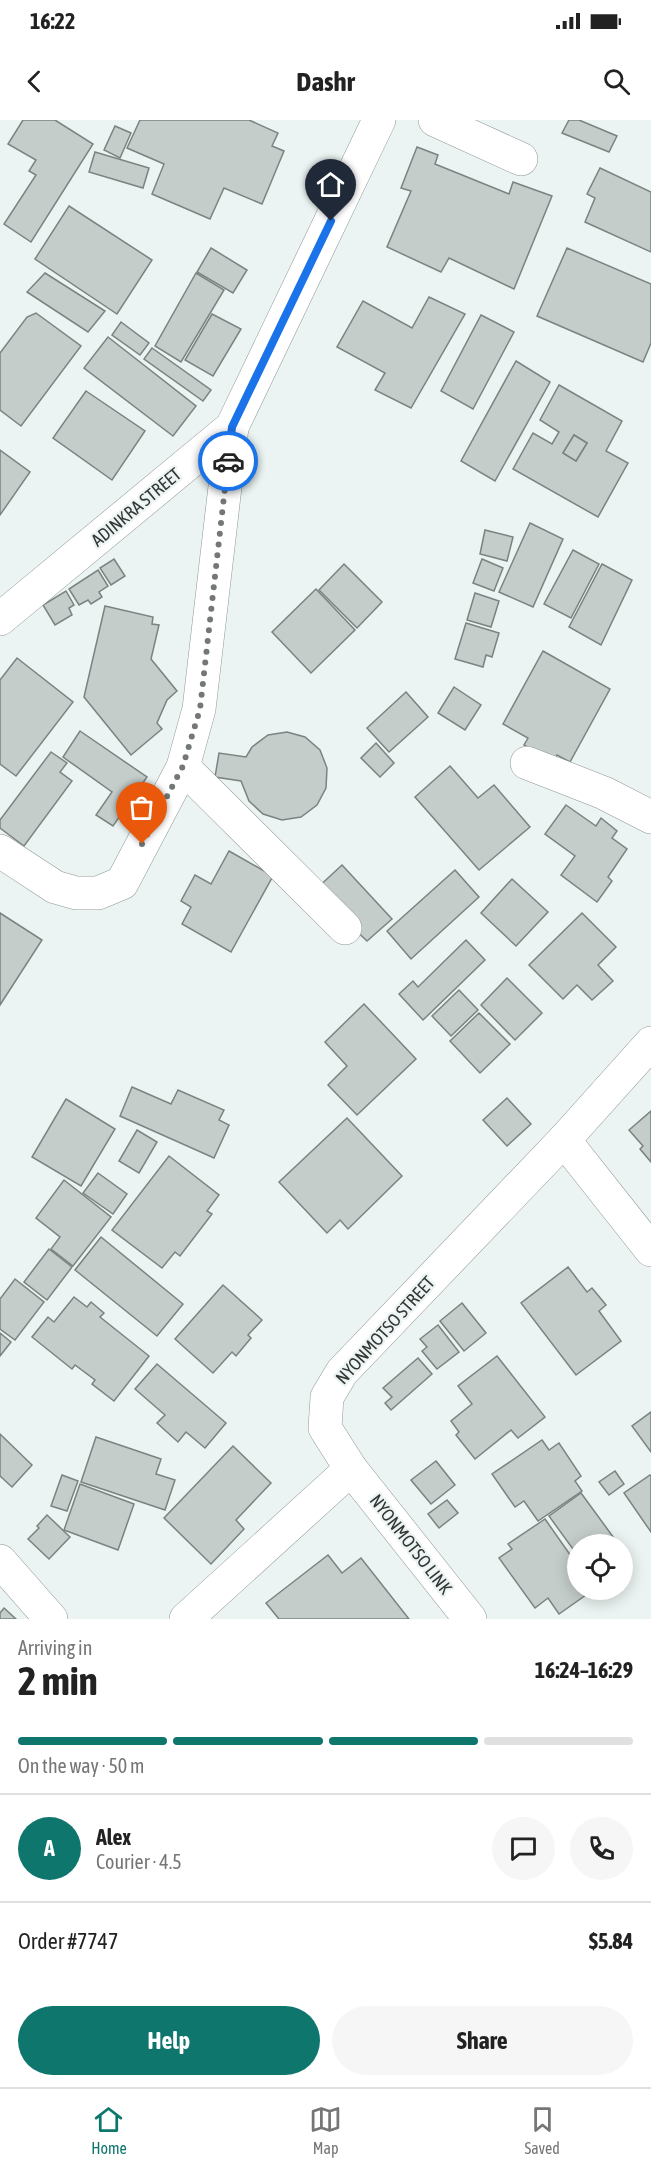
<!DOCTYPE html>
<html lang="en">
<head>
<meta charset="utf-8">
<style>
	:root { --surface:#fff; --page:#f6f6f6; --text:#222; --muted:#767676; --line:#e0e0e0; --accent:#0f766e }
	body { margin:0; font-family:"Asap Condensed",sans-serif; background:var(--page); color:var(--text); height:100vh; display:flex; flex-direction:column; font-size:22px; white-space:nowrap }
	* { box-sizing:border-box; margin:0 }
	p { font-size:20px; color:var(--muted) }
	.icon { flex:none; width:33px; height:33px; fill:none; stroke:currentColor; stroke-width:2; stroke-linecap:round; stroke-linejoin:round }
	.map { position:relative; height:1499px; overflow:hidden }
	.sheet { display:flex; flex-direction:column; background:var(--surface); flex:1 }
	.sheet>* { flex:none }
	.buttons { position:absolute; left:567px; top:1414px; display:grid; gap:12px }
	.buttons a { display:grid; place-items:center; width:66px; height:66px; border-radius:50%; background:var(--surface); box-shadow:0 3px 15px #0003; font-size:30px }
	.pin { position:absolute; display:grid; place-items:center; width:51px; height:51px; color:#fff; margin:-62px -26px; border-radius:50% 50% 50% 0; rotate:-45deg; box-shadow:0 0 6px #0007 }
	.pin .icon { rotate:45deg }
	.courier { position:absolute; display:grid; place-items:center; width:60px; height:60px; margin:-30px; border:4px solid #1a73e8; border-radius:50%; background:#fff; color:#222; box-shadow:0 2px 8px #0007 }
	.summary em { font-style:normal; font-weight:700 }
	.summary div { display:flex; flex-direction:column-reverse }
	.summary { display:flex; align-items:center; justify-content:space-between; height:102px; padding:0 18px }
	h1 { font-size:39px; font-weight:700; line-height:45px }
	.bar { display:grid; grid-template-columns:repeat(4,1fr); gap:9px 6px; align-content:center; height:72px; padding:0 18px }
	.bar i { height:8px; border-radius:4px; background:var(--line) }
	.bar .current { background:var(--accent) }
	.bar p { grid-column:span 4 }
	.line { display:flex; align-items:center; gap:15px; padding:0 18px; border-top:2px solid var(--line) }
	.line div { flex:1 }
	.round { display:grid; place-items:center; flex:none; width:63px; height:63px; border-radius:32px; background:var(--page) }
	.action { display:flex; gap:12px; margin-top:auto; padding:12px 18px }
	.action a { flex:1; height:69px; border-radius:36px; background:var(--accent); color:#fff; font-size:24px; font-weight:700; line-height:69px; text-align:center }
	.action a+a { background:var(--page); color:var(--text) }
	.status { display:flex; justify-content:space-between; align-items:center; height:42px; padding:0 30px; background:var(--surface); direction:ltr }
	.status svg { height:16px; fill:currentColor }
	header { display:flex; justify-content:space-between; align-items:center; height:78px; padding:0 18px; background:var(--surface); font-size:27px; font-weight:700 }
	.tabs { display:flex; justify-content:space-around; align-items:center; height:84px; border-top:2px solid var(--line); background:var(--surface); font-size:16px; color:var(--muted) }
	.tabs a { display:grid; justify-items:center; gap:3px }
	.tabs .current { color:var(--accent) }
	.map>svg:first-child { display:block }
	.building { fill:#c4cdca; stroke:#7b8381; stroke-width:1.5; fill-rule:evenodd }
	.lines { fill:none; stroke-linecap:round; stroke-linejoin:round }
	.minor-casing { stroke:#8f9895; stroke-width:34 }
	.minor { stroke:#fff; stroke-width:33 }
	.done { stroke:#737877; stroke-width:6; stroke-dasharray:0 10.8 }
	.route { stroke:#1a73e8; stroke-width:8 }
	.labels { text-anchor:middle; dominant-baseline:central; stroke-width:4.5; stroke-linejoin:round; paint-order:stroke }
	.street-label { font-size:18px; fill:#323635; stroke:#ebf4f2 }
</style>
</head>
<body>
<div class="status"><b>16:22</b><svg viewBox="0 0 49 12"><path d="M0 12V9h3v3zM5 12V6h3v6zM10 12V3h3v9zM15 12V0h3v12zM26 1h20v11H26zM47 4h2v5h-2z"/></svg></div>
<header><svg class="icon" aria-label="back" viewBox="0 0 24 24"><path d="M15 5l-7 7 7 7"/></svg>Dashr<svg class="icon" aria-label="search" viewBox="0 0 24 24"><circle cx="10" cy="10" r="6"/><path d="M15 15l6 6"/></svg></header>
<div class="map">
<svg width="651" height="1499" viewBox="0 0 651 1499">
	<rect width="100%" height="100%" fill="#ebf4f2"/>
	<g class="building">
		<path d="M23,0h32l38,24 -62,98 -27,-18 32,-49 -7,-4 7,-11 -28,-16z"/>
		<path d="M140,0h109l29,13 -6,13 12,5 -22,53 -38,-16 -14,31 -58,-25 12,-30 -37,-16z"/>
		<path d="M569,0h10l38,16 -8,16 -47,-19z"/>
		<path d="M115,6l16,7 -11,25 -16,-8z"/>
		<path d="M417,27l21,8 -3,9 74,30 4,-12 39,14 -38,93 -65,-31 -8,14 -54,-25 24,-56 -10,-3z"/>
		<path d="M95,32l54,16 -6,20 -54,-16z"/>
		<path d="M600,48l51,24v60l-66,-30 10,-24 -8,-4z"/>
		<path d="M69,86l83,54 -35,54 -82,-55z"/>
		<path d="M211,128l36,22 -14,23 -36,-21z"/>
		<path d="M567,128l84,36v59l-8,19 -106,-46z"/>
		<path d="M45,153l60,38 -17,21 -61,-40z"/>
		<path d="M196,153l28,17 -43,72 -26,-16z"/>
		<path d="M429,177l36,17 -54,94 -36,-18 10,-17 -48,-26 26,-46 49,27z"/>
		<path d="M36,193l45,33 -60,80 -21,-16v-57l27,-36z"/>
		<path d="M212,194l29,15 -28,47 -28,-16z"/>
		<path d="M481,195l33,17 -41,77 -32,-18z"/>
		<path d="M121,202l28,21 -9,12 -28,-20z"/>
		<path d="M108,217l88,69 -23,30 -89,-68z"/>
		<path d="M152,228l59,42 -8,11 -59,-42z"/>
		<path d="M516,241l34,21 -55,99 -34,-20z"/>
		<path d="M559,265l63,36 -16,30 22,12 -30,54 -85,-48 20,-36 19,11 7,-12 -19,-12zM574,315l13,8 -11,18 -13,-8z"/>
		<path d="M86,271l59,40 -33,49 -59,-42z"/>
		<path d="M574,315l13,8 -11,18 -13,-8z"/>
		<path d="M0,330l30,22 -30,43z"/>
		<path d="M530,403l33,16 -30,68 -34,-15z"/>
		<path d="M485,410l28,7 -6,24 -27,-7z"/>
		<path d="M573,430l26,14 -28,54 -27,-14z"/>
		<path d="M114,439l11,17 -14,9 -11,-17z"/>
		<path d="M482,439l21,9 -9,23 -21,-8z"/>
		<path d="M344,444l38,38 -25,26 -38,-38z"/>
		<path d="M602,444l30,16 -31,65 -32,-18z"/>
		<path d="M98,450l10,16 -9,6 3,5 -11,7 -3,-4 -9,5 -10,-16z"/>
		<path d="M316,469l39,41 -44,43 -39,-41z"/>
		<path d="M66,471l8,14 -5,3 3,7 -17,10 -12,-20z"/>
		<path d="M475,473l24,8 -8,26 -24,-7z"/>
		<path d="M105,486l48,11 -1,7 7,1 -8,34 26,32 -10,9 -10,23 5,6 -31,26 -47,-58z"/>
		<path d="M466,503l33,10 -7,24 -6,-2 -3,12 -28,-8z"/>
		<path d="M543,531l67,38 -40,73 -13,-7 -3,6 -30,-16 4,-7 -25,-14z"/>
		<path d="M17,538l56,44 -57,74 -16,-12v-84z"/>
		<path d="M454,567l27,18 -16,25 -27,-17z"/>
		<path d="M406,572l22,25 -39,35 -22,-24z"/>
		<path d="M80,611l67,46 -34,49 -17,-11 16,-23 -49,-35z"/>
		<path d="M287,612l18,5 15,13 7,18 -1,20 -9,17 -16,12 -19,3 -19,-6 -14,-13 -8,-20 -26,-4 4,-24 27,4 6,-10 16,-12z"/>
		<path d="M376,623l18,20 -14,14 -19,-19z"/>
		<path d="M51,632l16,11 -7,9 12,9 -48,65 -24,-18v-8z"/>
		<path d="M450,646l28,32 16,-13 36,42 -51,43 -64,-73z"/>
		<path d="M566,685l30,21 5,-8 16,13 -5,7 15,11 -19,28 4,4 -15,21 -36,-27 14,-19 -30,-22z"/>
		<path d="M229,731l44,25 -42,76 -49,-28 9,-17 -10,-6 14,-26 16,9z"/>
		<path d="M342,745l50,54 -25,22 -53,-50z"/>
		<path d="M455,750l24,27 -68,62 -24,-28z"/>
		<path d="M512,759l36,33 -32,34 -35,-33z"/>
		<path d="M0,793l42,27 -42,65z"/>
		<path d="M582,793l34,34 -18,18 15,16 -21,19 -15,-15 -14,14 -34,-34z"/>
		<path d="M466,820l19,20 -62,60 -24,-26 14,-13 5,6z"/>
		<path d="M507,858l35,35 -27,27 -34,-35z"/>
		<path d="M459,870l19,20 -27,26 -19,-20z"/>
		<path d="M364,884l52,55 -59,56 -29,-30 19,-19 -22,-24z"/>
		<path d="M479,893l31,31 -30,29 -30,-32z"/>
		<path d="M132,967l39,17 7,-14 46,20 -5,10 10,5 -15,33 -94,-42z"/>
		<path d="M507,978l24,26 -24,22 -24,-26z"/>
		<path d="M66,979l49,30 -34,57 -49,-29z"/>
		<path d="M651,991v51l-11,-13 3,-3 -14,-16z"/>
		<path d="M347,998l55,58 -54,53 -8,-9 -13,13 -48,-51z"/>
		<path d="M137,1010l20,12 -18,31 -20,-12z"/>
		<path d="M169,1036l50,39 -12,16 5,3 -32,42 -5,-4 -13,16 -50,-38z"/>
		<path d="M98,1053l29,21 -14,20 -30,-21z"/>
		<path d="M64,1060l47,37 -38,49 -22,-17 9,-12 -24,-19z"/>
		<path d="M101,1117l82,67 -26,32 -82,-66z"/>
		<path d="M49,1129l23,18 -25,33 -23,-18z"/>
		<path d="M568,1147l19,25 5,-4 14,17 -7,6 22,30 -45,34 -55,-72z"/>
		<path d="M15,1159l29,23 -29,38 -15,-11v-30z"/>
		<path d="M223,1165l39,35 -14,15 3,3 -15,18 -4,-4 -19,21 -38,-34z"/>
		<path d="M74,1177l13,10 4,-5 13,11 -4,4 49,39 -35,45 -22,-17 3,-4 -20,-15 -3,4 -40,-32 16,-20 6,5z"/>
		<path d="M462,1183l24,30 -22,18 -24,-30z"/>
		<path d="M438,1205l21,27 -22,17 -15,-18 5,-4 -7,-8z"/>
		<path d="M0,1213l11,9 -11,14z"/>
		<path d="M497,1236l48,61 -27,21 -7,-8 -36,29 -19,-24 3,-3 -8,-11 21,-17 -14,-18z"/>
		<path d="M418,1238l14,16 -41,36 -6,-7 7,-6 -9,-9z"/>
		<path d="M157,1244l69,59 -21,25 -19,-16 -8,10 -21,-19 8,-8 -30,-26z"/>
		<path d="M651,1292v40l-19,-26z"/>
		<path d="M0,1314l32,31 -20,22 -12,-11z"/>
		<path d="M96,1317l65,22 -5,15 19,6 -10,30 -84,-28z"/>
		<path d="M542,1320l7,10 10,-7 22,33 -6,5 7,10 -44,30 -14,-20 -9,6 -23,-33z"/>
		<path d="M233,1326l38,37 -35,37 8,9 -33,35 -47,-46z"/>
		<path d="M436,1341l19,24 -24,19 -20,-24z"/>
		<path d="M615,1351l9,13 -15,11 -10,-13z"/>
		<path d="M62,1355l16,6 -11,30 -16,-5z"/>
		<path d="M650,1355l1,1v56l-27,-39z"/>
		<path d="M80,1364l54,20 -16,46 -54,-20z"/>
		<path d="M581,1373l38,52h-41v11l-29,-40z"/>
		<path d="M447,1380l11,13 -19,15 -11,-14z"/>
		<path d="M47,1395l23,22 -21,22 -21,-20 11,-11 -2,-2z"/>
		<path d="M545,1399l33,47v24h15l-34,24 -11,-16 -13,10 -36,-50 13,-9 -4,-5z"/>
		<path d="M328,1435l14,18 19,-15 48,61h-130l-13,-16z"/>
		<path d="M4,1488l12,11h-16v-6z"/>
	</g>
	<g class="lines">
		<g class="minor-casing">
			<g id="minor">
				<path d="M435,0l86,39"/>
				<path d="M0,499l232,-192 147,-307"/>
				<path d="M527,643l77,30 47,24"/>
				<path d="M183,647l162,161"/>
				<path d="M0,731l55,36 21,6h22l24,-10 61,-116 16,-58 33,-282"/>
				<path d="M564,1020l87,110"/>
				<path d="M0,1441l51,58"/>
				<path d="M186,1499l165,-150"/>
				<path d="M470,1499l-119,-150 -26,-41 2,-31 15,-25 222,-232 87,-97"/>
			</g>
		</g>
		<use href="#minor" class="minor"/>
	</g>
	<g class="lines">
		<path class="done" d="M142,724l41,-78 17,-57 28,-248"/>
		<path class="route" d="M228,341l4,-34 99,-206"/>
	</g>
	<g class="labels">
		<g class="street-label">
			<text transform="translate(136 387) rotate(-40)">ADINKRA STREET</text>
			<text transform="translate(385 1210) rotate(-48)">NYONMOTSO STREET</text>
			<text transform="translate(411 1424) rotate(52)">NYONMOTSO LINK</text>
		</g>
	</g>
</svg>
<div class="buttons">
<a><svg class="icon" aria-label="locate" viewBox="0 0 24 24"><circle cx="12" cy="12" r="6"/><path d="M12 2v4M12 18v4M2 12h4M18 12h4"/></svg></a>
</div>
<div class="pin" style="left:142px;top:724px;background:#ea580c"><svg class="icon" aria-label="bag" viewBox="0 0 24 24"><path d="M5 8h14l-1 12H6zM9 8a3 3 0 0 1 6 0"/></svg></div>
<div class="pin" style="left:331px;top:101px;background:#1f2937"><svg class="icon" aria-label="home" viewBox="0 0 24 24"><path d="M3 11l9-7 9 7M6 9v11h12V9"/></svg></div>
<div class="courier" style="left:228px;top:341px"><svg class="icon" aria-label="car" viewBox="0 0 24 24"><path d="M5 17H2v-5l4-1 3-4h7l3 4 3 1v5h-3M9 17h6M6 11h13"/><circle cx="7" cy="17" r="2"/><circle cx="17" cy="17" r="2"/></svg></div>
</div>
<section class="sheet">
<div class="summary"><div><h1>2 min</h1><p>Arriving in</p></div><em>16:24–16:29</em></div>
<div class="bar"><i class="current"></i><i class="current"></i><i class="current"></i><i></i><p>On the way · 50 m</p></div>
<div class="line" style="height:108px"><b class="round" style="background:var(--accent);color:#fff">A</b><div><b>Alex</b><p>Courier · 4.5</p></div><a class="round"><svg class="icon" aria-label="chat" viewBox="0 0 24 24"><path d="M4 5h16v11H9l-5 4z"/></svg></a><a class="round"><svg class="icon" aria-label="phone" viewBox="0 0 24 24"><path d="M5 4h4l2 5-3 2q2 4 5 5l2-3 5 2v4C11 20 4 13 5 4z"/></svg></a></div>
<div class="line" style="height:78px"><div>Order #7747</div><b>$5.84</b></div>
<div class="action"><a>Help</a><a>Share</a></div>
</section>
<nav class="tabs">
<a class="current"><svg class="icon" aria-label="home" viewBox="0 0 24 24"><path d="M3 11l9-7 9 7M6 9v11h12V9"/></svg>Home</a>
<a><svg class="icon" aria-label="map" viewBox="0 0 24 24"><path d="M3 6l6-2 6 2 6-2v14l-6 2-6-2-6 2zM9 4v14M15 6v14"/></svg>Map</a>
<a><svg class="icon" aria-label="saved" viewBox="0 0 24 24"><path d="M7 4h10v16l-5-4-5 4z"/></svg>Saved</a>
</nav>
</body>
</html>
